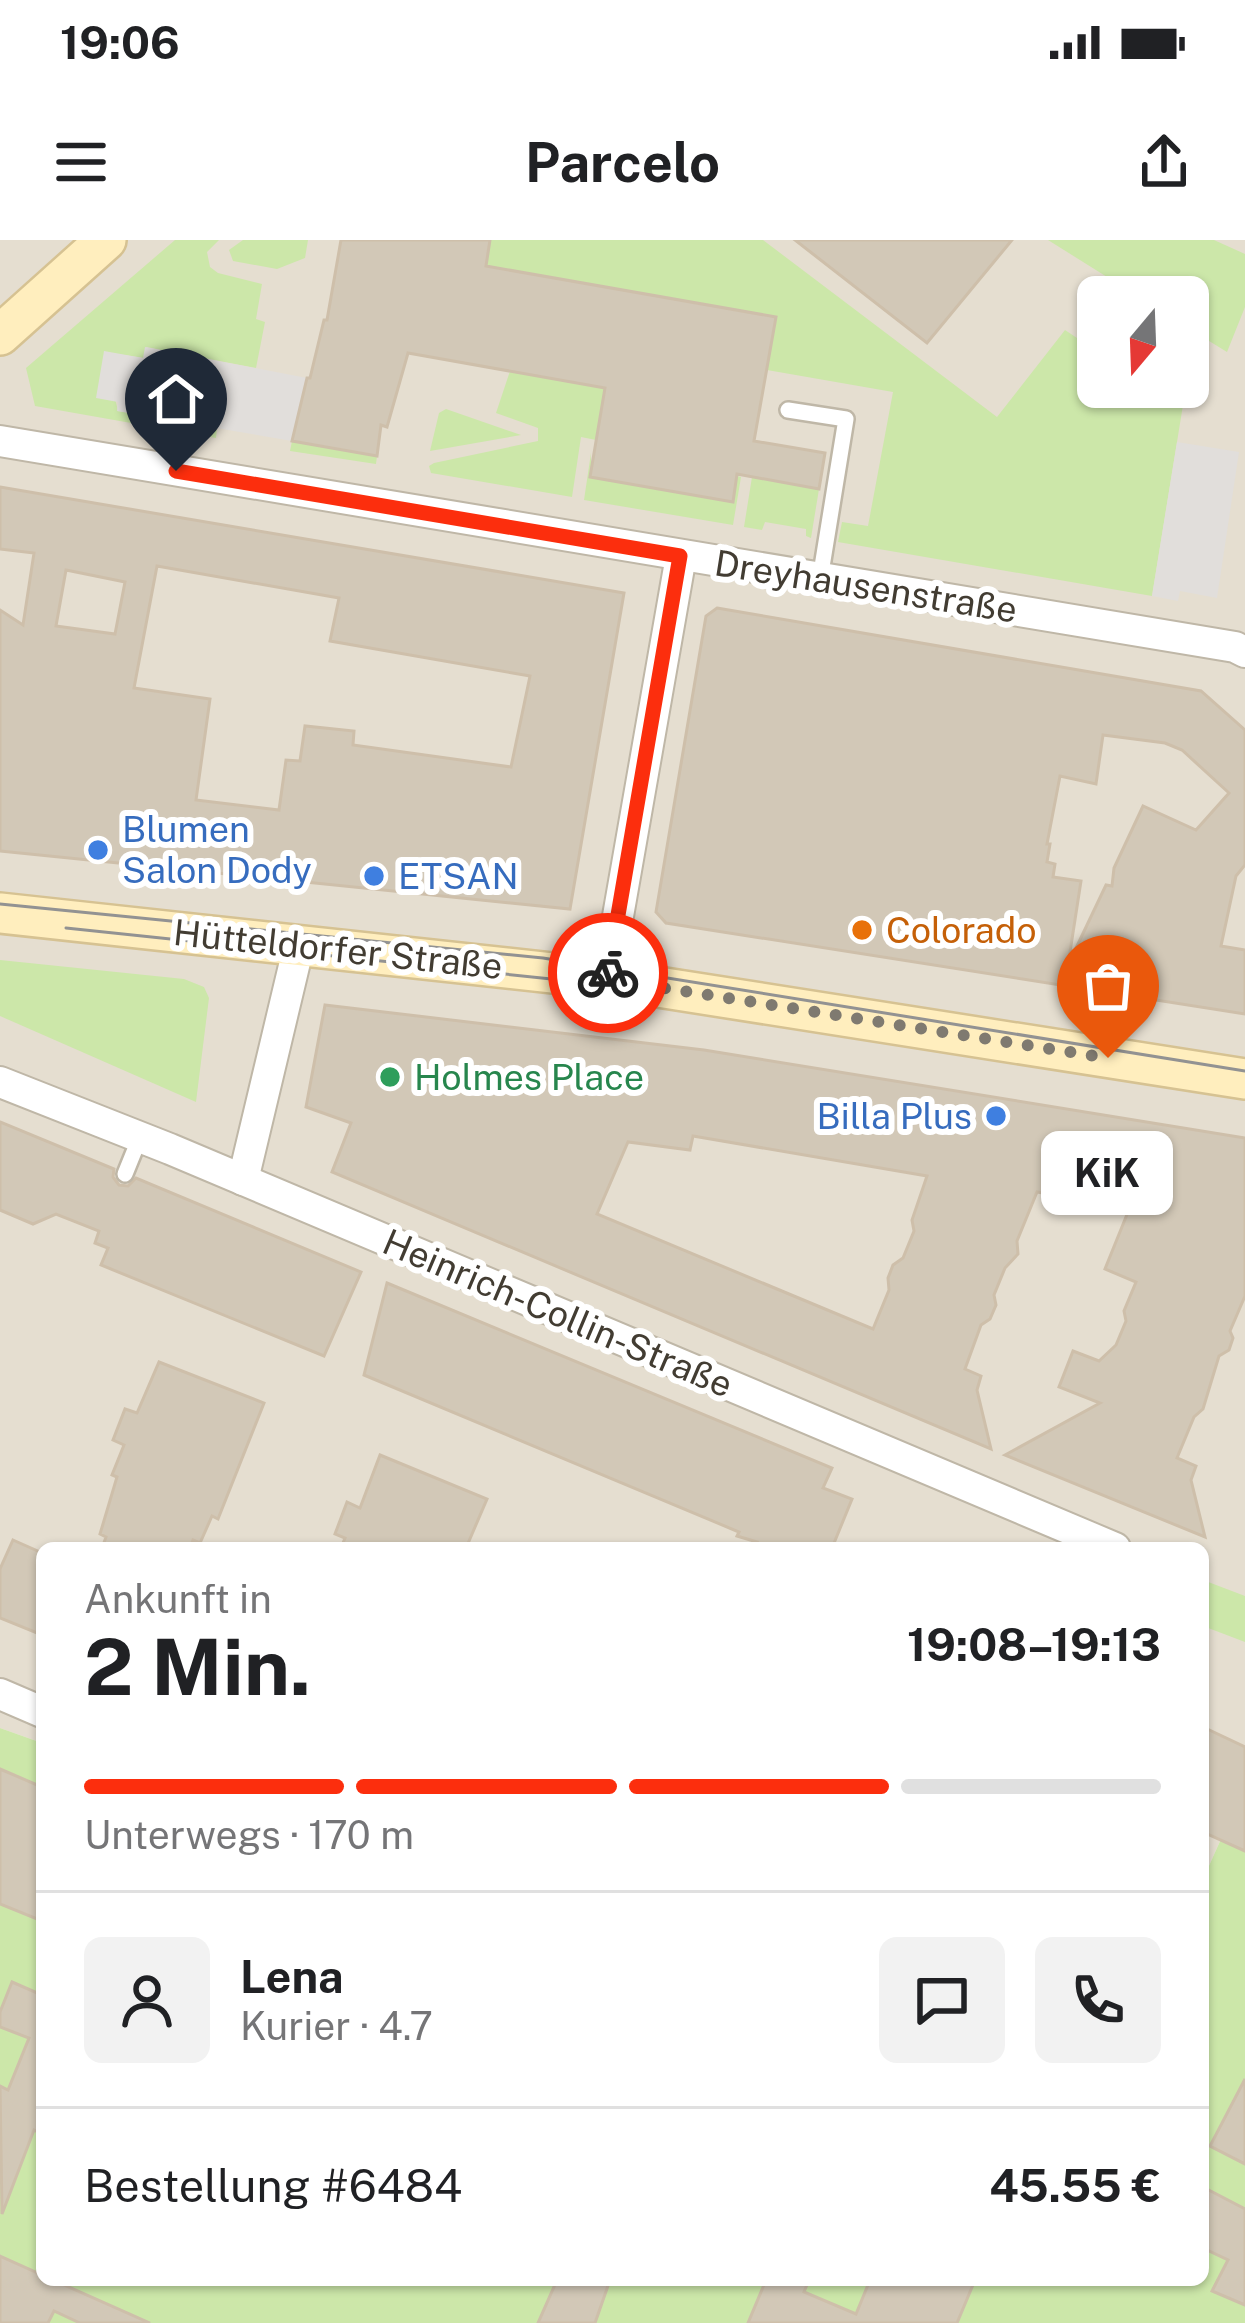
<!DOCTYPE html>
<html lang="de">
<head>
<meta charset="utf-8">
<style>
	:root { --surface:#fff; --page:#f2f2f2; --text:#202124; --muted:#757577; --line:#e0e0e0; --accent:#fc2e0d }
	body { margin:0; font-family:"Public Sans",sans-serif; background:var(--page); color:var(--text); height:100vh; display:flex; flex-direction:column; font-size:45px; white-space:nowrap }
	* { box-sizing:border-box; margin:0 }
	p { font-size:39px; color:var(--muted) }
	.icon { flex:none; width:66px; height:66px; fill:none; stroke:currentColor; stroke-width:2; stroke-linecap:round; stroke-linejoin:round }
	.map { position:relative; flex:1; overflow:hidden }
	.side { position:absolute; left:36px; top:1302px; width:1173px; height:744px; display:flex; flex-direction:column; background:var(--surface); border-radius:18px; box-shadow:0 3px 9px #0004 }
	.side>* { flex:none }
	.needle { width:78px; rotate:199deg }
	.buttons { position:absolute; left:1077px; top:36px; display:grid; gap:24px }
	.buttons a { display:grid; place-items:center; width:132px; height:132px; border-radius:18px; background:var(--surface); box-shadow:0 3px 9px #0004; font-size:60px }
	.pin { position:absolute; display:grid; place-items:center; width:102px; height:102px; color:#fff; margin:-123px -51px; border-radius:50% 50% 50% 0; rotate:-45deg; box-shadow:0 0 12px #0007 }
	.pin .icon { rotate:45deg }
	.courier { position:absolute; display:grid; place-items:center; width:120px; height:120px; margin:-60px; border:9px solid #fc2e0d; border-radius:50%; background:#fff; color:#222; box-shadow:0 3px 15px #0007 }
	.bubble { position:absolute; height:84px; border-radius:18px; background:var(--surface); box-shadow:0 3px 9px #0004; font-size:39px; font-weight:700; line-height:84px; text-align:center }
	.headline em { font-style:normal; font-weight:700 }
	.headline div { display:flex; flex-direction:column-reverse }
	.headline { display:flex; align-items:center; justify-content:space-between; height:204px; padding:0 48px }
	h1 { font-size:78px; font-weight:700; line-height:90px }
	.bar { display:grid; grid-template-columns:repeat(4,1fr); gap:18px 12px; align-content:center; height:144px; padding:0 48px }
	.bar i { height:15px; border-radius:9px; background:var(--line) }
	.bar .active { background:var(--accent) }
	.bar p { grid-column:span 4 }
	.line { display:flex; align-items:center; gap:30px; padding:0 48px; border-top:3px solid var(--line) }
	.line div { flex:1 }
	.round { display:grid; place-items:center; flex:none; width:126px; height:126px; border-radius:18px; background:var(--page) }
	.status { display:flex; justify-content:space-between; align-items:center; height:84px; padding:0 60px; background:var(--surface); direction:ltr }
	.status svg { height:33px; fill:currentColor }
	header { display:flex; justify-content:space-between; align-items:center; height:156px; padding:0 48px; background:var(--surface); font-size:54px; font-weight:700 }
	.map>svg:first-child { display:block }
	.residential { fill:#e5ded0; fill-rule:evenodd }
	.green { fill:#cce7a9 }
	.parking { fill:#e1dedb }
	.building { fill:#d2c8b7; stroke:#cebfaa; stroke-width:3; fill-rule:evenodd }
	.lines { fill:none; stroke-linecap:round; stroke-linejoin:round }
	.lane-casing { stroke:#bfb7a7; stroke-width:20 }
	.street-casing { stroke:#bfb7a7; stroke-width:34 }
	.secondary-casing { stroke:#d6c292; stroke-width:44 }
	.lane { stroke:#fff; stroke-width:15 }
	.street { stroke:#fff; stroke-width:30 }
	.secondary { stroke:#ffeebe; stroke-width:39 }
	.tram { stroke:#929292; stroke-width:3 }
	.done { stroke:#7f7a70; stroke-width:12; stroke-dasharray:0 21.6 }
	.route { stroke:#fc2e0d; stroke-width:15 }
	.shop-dot { fill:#3f7fe0; stroke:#fff; stroke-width:4.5 }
	.food-dot { fill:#e8710a; stroke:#fff; stroke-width:4.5 }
	.leisure-dot { fill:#2e9e5b; stroke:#fff; stroke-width:4.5 }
	.labels { text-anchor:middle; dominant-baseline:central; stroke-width:12; stroke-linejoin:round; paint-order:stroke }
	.street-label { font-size:36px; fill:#423c32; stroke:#fff }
	.shop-label { font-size:36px; fill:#366cbe; stroke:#fff; text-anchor:start }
	.food-label { font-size:36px; fill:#c56008; stroke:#fff; text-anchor:start }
	.leisure-label { font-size:36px; fill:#27864d; stroke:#fff; text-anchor:start }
</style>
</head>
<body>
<div class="status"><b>19:06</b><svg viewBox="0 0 49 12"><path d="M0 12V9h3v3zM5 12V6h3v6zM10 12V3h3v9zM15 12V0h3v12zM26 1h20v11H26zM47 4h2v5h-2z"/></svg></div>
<header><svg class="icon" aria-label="menu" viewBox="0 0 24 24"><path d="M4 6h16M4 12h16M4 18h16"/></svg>Parcelo<svg class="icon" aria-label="share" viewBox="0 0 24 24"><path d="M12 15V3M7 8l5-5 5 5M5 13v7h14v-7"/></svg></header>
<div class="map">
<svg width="1245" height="2083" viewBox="0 0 1245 2083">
	<rect width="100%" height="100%" fill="#f1ece2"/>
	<path class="residential" d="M0,0h1245v1546l-42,93v-331h-1161v195l-42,-15zM1098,57h90v90h-90z"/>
	<g class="green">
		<path d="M175,0h44l-12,12 3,15 8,6 44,11 -6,35 9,3 -9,46 -110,-21 -2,11 -40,-6 14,59 99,17 -1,10 -181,-32 -9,-38z"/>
		<path d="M243,0h65l-3,18 -28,11 -44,-8 -4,-11z"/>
		<path d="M487,0h276l234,177 68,-87 33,22v35h56l29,18 -31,191 -314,-54 4,-20 26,4 25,-134 -126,-22 8,-53 -292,-52z"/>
		<path d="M1048,0h166l31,14v53l-18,45 -39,-24v-31h-49z"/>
		<path d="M510,131l95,17 -9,52 -15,-3 -9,60 -141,-24 -2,-7 5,-3 104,-22v-13l-42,-15z"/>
		<path d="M446,169l75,26 -91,16 9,-38z"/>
		<path d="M292,201l85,15 -1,8 -86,-13z"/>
		<path d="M591,213v24l142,24 4,-25 4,1 -8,48 -149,-25z"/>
		<path d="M752,237l67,12 -8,49 -5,-2v-7l-41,-7 -3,8 -18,-3z"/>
		<path d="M0,720l184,19 20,8 5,11 -13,104 -196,-86z"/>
		<path d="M1203,1340l42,16v46l-42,-16z"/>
		<path d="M0,1488l42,15v537h1161v-401l42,-93v537h-1245z"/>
	</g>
	<g class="parking">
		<path d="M145,107l162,31 -15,63 -175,-30 1,-9 -22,-4 8,-47 39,7z"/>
		<path d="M1177,202l62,10 -22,146 -37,-7 -2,10 -26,-5z"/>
	</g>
	<g class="building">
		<path d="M341,0h149l-4,26 290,51 -22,124 71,12 -6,36 -82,-15 -4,28 -143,-25 15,-89 -197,-35 -21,74 -6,-2 -4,31 -85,-15 15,-63h3l14,-58h3z"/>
		<path d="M795,0h217l-85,103z"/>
		<path d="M0,247l624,106 -54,316 -570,-58v-241l23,15 11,-72 -34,-4zM157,326l182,32 -9,43 200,35 -19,91 -158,-22 1,-14 -49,-5 -5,35 -14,-1 -7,50 -83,-10 14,-101 -76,-11zM66,330l59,12 -10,52 -59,-8z"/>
		<path d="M717,368l484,83 44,39v135l-9,11 -15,70 24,4v64l-579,-91 -10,-11 50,-296zM1103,495l62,8 17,7 47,43 -33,37 -53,-24 -29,62 -2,18 -6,-1 -38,80 13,-84 -28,-4 2,-13 -8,-2 3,-18h-3l13,-68 36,8z"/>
		<path d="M325,765l379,45 541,88v158l-15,35 3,7 -4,12 -10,6 -16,53 -9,8 -17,41 19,8 -5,14 14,57 -200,-82 95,-52 -41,-16 14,-36 26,10 17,-16 10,-24 -2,-10 12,-29 -31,-13 25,-62 -93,-15 -20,49 1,13 -13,14 -11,27 2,10 -6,14 -9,6 -16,44 16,7 -4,14 14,59 -659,-277 19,-49 -45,-16zM693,896l234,40 -15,44 2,11 -11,27 -10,7 -5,13 1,12 -16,39 -276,-115 31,-72 62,8z"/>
		<path d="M0,882l114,47 -1,8 6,8 9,1 8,-8 225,94 -37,84 -223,-91 7,-17 -13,-5 4,-12 -43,-17 -23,10 -33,-14z"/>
		<path d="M387,1043l445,185 -9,20 29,11 -20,49h-78l3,-6 -20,-6 2,-4 -375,-157z"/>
		<path d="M159,1122l105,41 -46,116 -6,-3 -12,27 -7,-3 -3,8h-88l4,-11 -6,-3 17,-57 -5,-2 12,-30 -11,-5 12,-31 12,4z"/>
		<path d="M380,1215l107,44 -21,49h-125l4,-10 -10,-4 12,-32 13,6z"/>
		<path d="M13,1300l29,13v82l-42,-17v-49z"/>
		<path d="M1203,1487l42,20v104l-42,-19z"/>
		<path d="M0,1529l42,18v134l-42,-17z"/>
		<path d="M12,1742l30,13v139l-8,-4 -32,84 -2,-128 8,4 21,-52 -29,-11v-15z"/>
		<path d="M1245,1839v85l-35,-18z"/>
		<path d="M1203,1947l42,22v96l-33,-14 16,-31 -25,-12z"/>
		<path d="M0,2016l42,19v5h11l97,43h-70l-26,-12 -6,12h-48z"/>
		<path d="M557,2040h53l-15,43h-57z"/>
		<path d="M766,2040h43l-5,12 52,22 14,-34h105l-18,43h-209z"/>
	</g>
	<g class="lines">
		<g class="lane-casing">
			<g id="lane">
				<path d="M788,170l58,9 -26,160"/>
				<path d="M125,934l15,-37"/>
			</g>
		</g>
		<g class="street-casing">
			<g id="street">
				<path d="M0,201l1235,206 10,5"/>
				<path d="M607,739l74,-423"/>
				<path d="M0,842l170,67 945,399"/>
				<path d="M243,940l56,-235"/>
				<path d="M0,1454l42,18"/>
			</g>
		</g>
		<g class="secondary-casing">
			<g id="secondary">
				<path d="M0,95l106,-95"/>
				<path d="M0,673l607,66 638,100"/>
			</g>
		</g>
		<use href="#lane" class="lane"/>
		<use href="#street" class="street"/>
		<use href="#secondary" class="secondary"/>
		<g class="tram">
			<path d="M0,664l543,54 702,113"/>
			<path d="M66,688l543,57"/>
		</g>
	</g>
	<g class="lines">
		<path class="done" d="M608,733l-1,6 501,79"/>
		<path class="route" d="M176,231l504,85 -72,417"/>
	</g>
	<g class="shop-dot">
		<circle cx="98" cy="610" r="12"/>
		<circle cx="374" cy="636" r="12"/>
		<circle cx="996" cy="876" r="12"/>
	</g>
	<circle class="food-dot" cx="862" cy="690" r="12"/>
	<circle class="leisure-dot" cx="390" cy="837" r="12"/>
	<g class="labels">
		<g class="street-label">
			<text transform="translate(866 346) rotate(9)">Dreyhausenstraße</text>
			<text transform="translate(338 709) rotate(6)">Hütteldorfer Straße</text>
			<text transform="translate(558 1073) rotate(23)">Heinrich-Collin-Straße</text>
		</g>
		<g class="shop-label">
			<text x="122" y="589">Blumen<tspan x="122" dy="41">Salon Dody</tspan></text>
			<text x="398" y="636">ETSAN</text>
			<text x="972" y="876" text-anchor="end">Billa Plus</text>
		</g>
		<g class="food-label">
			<text x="886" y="690">Colorado</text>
		</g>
		<g class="leisure-label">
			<text x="414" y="837">Holmes Place</text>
		</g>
	</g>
</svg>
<div class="buttons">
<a><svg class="needle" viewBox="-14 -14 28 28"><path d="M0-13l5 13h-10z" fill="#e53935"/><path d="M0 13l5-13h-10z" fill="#757577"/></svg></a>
</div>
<div class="pin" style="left:1108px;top:818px;background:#ea580c"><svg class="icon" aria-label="bag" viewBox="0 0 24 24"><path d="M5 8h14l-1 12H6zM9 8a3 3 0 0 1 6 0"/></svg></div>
<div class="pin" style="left:176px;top:231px;background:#1f2937"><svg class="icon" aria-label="home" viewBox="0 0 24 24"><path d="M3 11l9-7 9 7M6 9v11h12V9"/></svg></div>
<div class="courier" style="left:608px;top:733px"><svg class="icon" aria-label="bike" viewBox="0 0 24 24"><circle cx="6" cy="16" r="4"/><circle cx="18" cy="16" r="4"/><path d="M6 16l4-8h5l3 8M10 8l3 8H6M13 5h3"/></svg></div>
<div class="bubble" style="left:1041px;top:891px;width:132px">KiK</div>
<section class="side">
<div class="headline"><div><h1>2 Min.</h1><p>Ankunft in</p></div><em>19:08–19:13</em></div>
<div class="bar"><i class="active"></i><i class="active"></i><i class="active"></i><i></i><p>Unterwegs · 170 m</p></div>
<div class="line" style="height:216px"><a class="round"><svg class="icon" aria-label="person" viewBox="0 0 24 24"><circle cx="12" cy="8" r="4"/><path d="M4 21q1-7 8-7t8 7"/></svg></a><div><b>Lena</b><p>Kurier · 4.7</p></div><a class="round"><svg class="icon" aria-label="chat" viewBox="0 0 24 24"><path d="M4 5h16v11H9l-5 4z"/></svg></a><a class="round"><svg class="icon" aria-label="phone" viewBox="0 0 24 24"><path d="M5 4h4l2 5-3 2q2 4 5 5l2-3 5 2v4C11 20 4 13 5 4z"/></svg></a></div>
<div class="line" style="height:156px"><div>Bestellung #6484</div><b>45.55 €</b></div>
</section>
</div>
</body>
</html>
